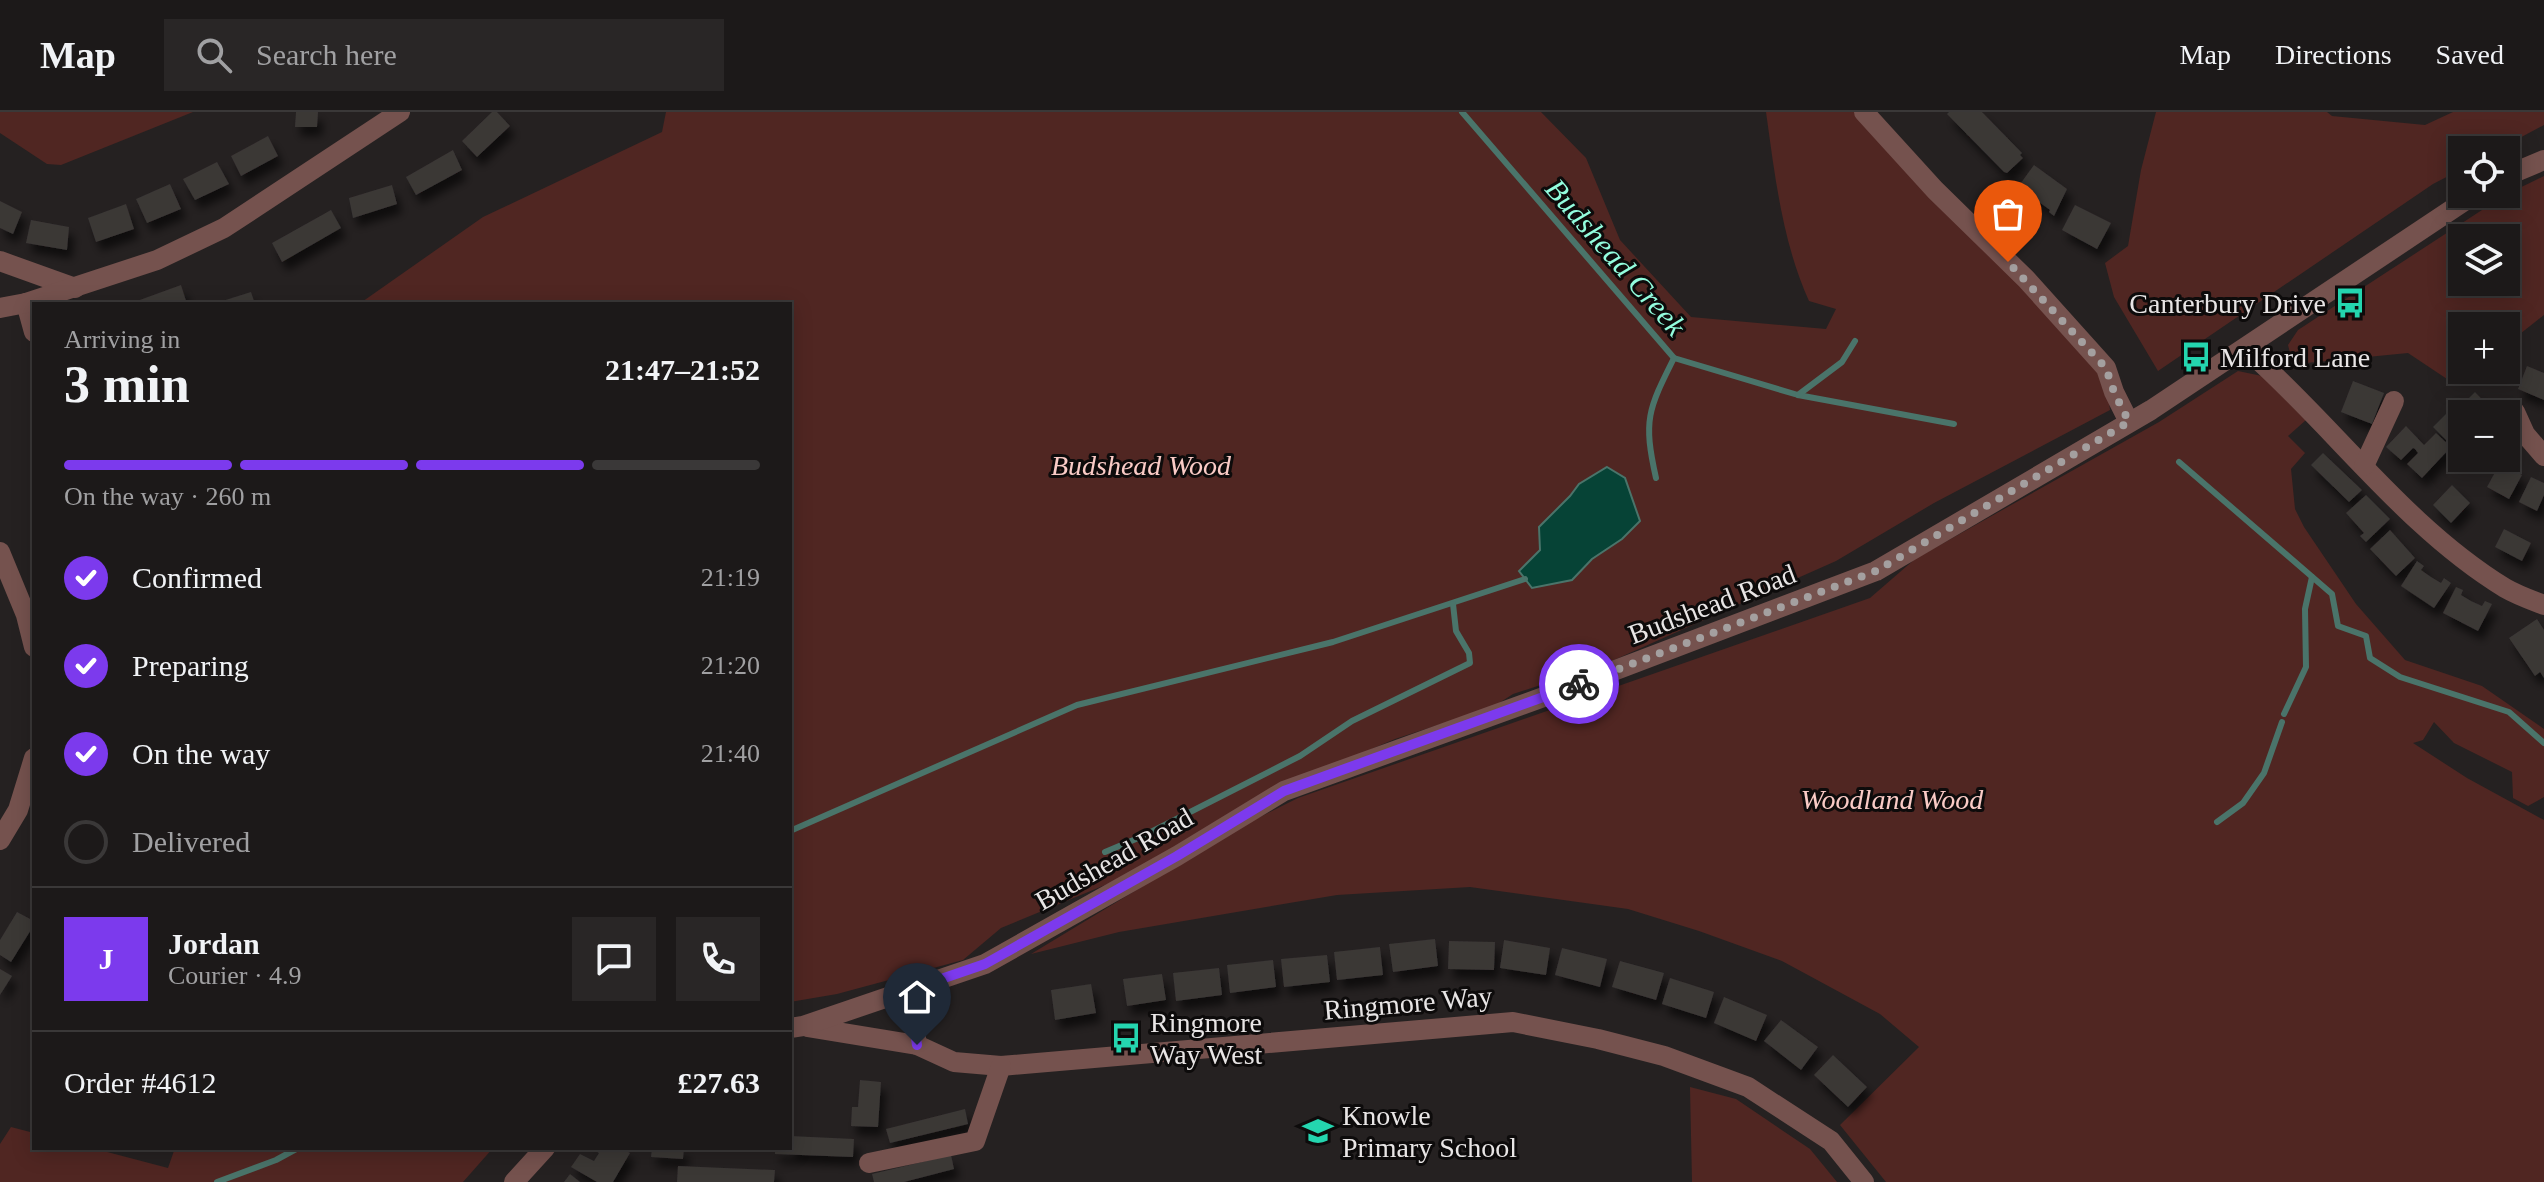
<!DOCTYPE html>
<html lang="en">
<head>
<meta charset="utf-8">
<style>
	:root { --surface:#1c1919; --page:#292626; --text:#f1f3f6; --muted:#a0a0a2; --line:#3a3838; --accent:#7c3aed }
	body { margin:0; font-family:"Times New Roman",serif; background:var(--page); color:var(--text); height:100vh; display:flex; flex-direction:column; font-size:30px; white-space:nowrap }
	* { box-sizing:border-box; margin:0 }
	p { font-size:26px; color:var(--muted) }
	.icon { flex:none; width:44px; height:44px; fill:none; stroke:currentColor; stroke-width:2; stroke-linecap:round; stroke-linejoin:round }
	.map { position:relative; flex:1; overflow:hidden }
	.drawer { position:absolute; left:32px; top:190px; width:760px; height:848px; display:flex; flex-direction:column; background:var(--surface); border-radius:0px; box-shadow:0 4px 20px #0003,0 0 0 2px var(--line) }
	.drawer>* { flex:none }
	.fabs { position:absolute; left:2448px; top:24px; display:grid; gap:16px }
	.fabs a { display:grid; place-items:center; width:72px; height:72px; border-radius:0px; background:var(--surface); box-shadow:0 4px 20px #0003,0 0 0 2px var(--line); font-size:40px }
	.pin { position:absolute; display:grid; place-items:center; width:68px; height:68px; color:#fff; margin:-82px -34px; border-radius:50% 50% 50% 0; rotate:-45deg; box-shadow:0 0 8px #0007 }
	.pin .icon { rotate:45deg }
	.courier { position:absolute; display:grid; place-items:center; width:80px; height:80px; margin:-40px; border:6px solid #7c3aed; border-radius:50%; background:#fff; color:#222; box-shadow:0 2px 10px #0007 }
	.head em { font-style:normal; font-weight:700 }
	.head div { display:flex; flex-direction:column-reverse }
	.head { display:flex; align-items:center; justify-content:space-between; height:136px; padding:0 32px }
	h1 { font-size:52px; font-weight:700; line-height:60px }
	.bar { display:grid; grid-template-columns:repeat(4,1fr); gap:12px 8px; align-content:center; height:96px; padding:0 32px }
	.bar i { height:10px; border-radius:6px; background:var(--line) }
	.bar .selected { background:var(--accent) }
	.bar p { grid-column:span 4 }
	.line { display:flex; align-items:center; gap:20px; padding:0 32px; border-top:2px solid var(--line) }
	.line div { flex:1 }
	.round { display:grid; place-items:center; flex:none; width:84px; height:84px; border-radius:0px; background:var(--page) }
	ol { padding:0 32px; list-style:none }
	li { display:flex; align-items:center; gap:24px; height:88px }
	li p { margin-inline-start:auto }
	li .icon { padding:8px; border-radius:50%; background:var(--accent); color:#fff; stroke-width:4 }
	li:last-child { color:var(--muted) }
	li i { width:44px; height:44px; border:4px solid var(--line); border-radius:50% }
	header { display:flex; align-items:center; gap:48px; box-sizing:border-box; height:112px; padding:0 40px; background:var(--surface); border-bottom:2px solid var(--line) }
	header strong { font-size:38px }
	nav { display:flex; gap:44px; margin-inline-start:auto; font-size:28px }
	.search { width:560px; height:72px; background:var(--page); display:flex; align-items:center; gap:20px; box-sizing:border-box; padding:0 28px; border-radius:0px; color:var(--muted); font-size:30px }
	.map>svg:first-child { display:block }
	.green { fill:#502622; fill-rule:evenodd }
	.water { fill:#064336; stroke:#4a746a; stroke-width:2 }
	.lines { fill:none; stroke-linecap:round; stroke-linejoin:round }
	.stream { stroke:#4a746a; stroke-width:6 }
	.building { fill:#3b3736; filter:url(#shadow) }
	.minor { stroke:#75524e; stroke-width:20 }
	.done { stroke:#a4a0a0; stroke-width:8; stroke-dasharray:0 14.4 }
	.route { stroke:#7c3aed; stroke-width:10 }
	.labels { text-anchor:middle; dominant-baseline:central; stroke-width:6; stroke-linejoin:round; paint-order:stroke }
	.poi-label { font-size:28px; fill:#e8e5e5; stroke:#0d0b0b; text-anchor:start }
	.park-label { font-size:28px; font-style:italic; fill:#facbc6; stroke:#0d0b0b }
	.street-label { font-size:28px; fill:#e8e5e5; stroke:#0d0b0b }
	.water-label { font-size:30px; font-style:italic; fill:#93fdde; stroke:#0d0b0b }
</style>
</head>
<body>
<header>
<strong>Map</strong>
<div class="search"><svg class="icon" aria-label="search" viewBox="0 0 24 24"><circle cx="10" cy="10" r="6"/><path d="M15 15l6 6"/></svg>Search here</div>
<nav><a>Map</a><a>Directions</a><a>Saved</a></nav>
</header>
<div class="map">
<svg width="2544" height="1070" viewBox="0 0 2544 1070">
	<defs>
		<filter id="shadow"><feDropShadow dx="5" dy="9" stdDeviation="4" flood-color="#0009"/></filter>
	</defs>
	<rect width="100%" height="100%" fill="#252121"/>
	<g class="green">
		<path d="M0,0h193l-132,53 -14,-1 -47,-31z"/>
		<path d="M666,0h875l45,46 34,82 71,77 135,12 10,-20 -27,-8c-27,-60 -34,-125 -43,-189h94l174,186 53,60 20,28 3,24 -176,93 -98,58 -231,103 -92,30 -20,13 -98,32 -113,48 -143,84 -138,57 -38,32 -126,34 -47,8v-698h-431l124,-87 179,-85z"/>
		<path d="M2156,0h171l5,4 93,9 28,-13h91v13l-47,25h-35v19l-29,15 -275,187 -44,-74 -9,-34 23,-17 13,-76z"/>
		<path d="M2544,64v139l-38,30v-19h-44v44h5l-17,11 -42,-28 -102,10 -14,-2 -4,-16 10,-15 207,-135zM2462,126h44v44h-44z"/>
		<path d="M2238,259l24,5 44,44 -18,16 17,17 -14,16 4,40 9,18 52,77 49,56 77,26 62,43v68l-16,9 -15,-8 -1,-26 -58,-29 -20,-21 -11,18 -10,3 54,35 77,42v362h-658l-46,-57 79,-78 -39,-33 -98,-53 -83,-30 -71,-22 -158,-22 -133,8 -218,37 -88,22 211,-128 56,-28 572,-200 45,-39 244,-137z"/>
		<path d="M1690,975l46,12 74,50 27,33h-145z"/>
		<path d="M11,1015l23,6v15h58l76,20 7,-20h318l-30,34h-463v-38z"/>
	</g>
	<path class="water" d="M1607,355l18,11 15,43 -18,18 -30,20 -20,21 -40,8 -13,-17 21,-21 -1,-23 31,-31 9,-12z"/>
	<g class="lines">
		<g class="stream">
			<path d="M1462,0l212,246 124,37 156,29"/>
			<path d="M1798,283l44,-33 13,-21"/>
			<path d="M2179,350l153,132 6,32 28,10 4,22 30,19 109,35 35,31"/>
			<path d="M1656,366c-13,-58 -8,-68 18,-120"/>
			<path d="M2284,602l22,-47 -1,-58 7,-32"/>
			<path d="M2217,710l26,-19 21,-30 18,-51"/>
			<path d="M790,719l287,-126 256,-63 192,-63"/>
			<path d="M1105,740l38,-16 157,-80 52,-35 118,-58 -1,-10 -13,-22 -3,-27"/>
			<path d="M217,1070l59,-22 22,-12"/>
		</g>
	</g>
	<g class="building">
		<path d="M296,0h22l-1,15h-22z"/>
		<path d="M492,0h5l13,14 -33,31 -15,-16z"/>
		<path d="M1949,0h33l40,41 -2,2 3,3 -16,15 -3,-1 -57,-58z"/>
		<path d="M268,24l10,20 -37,20 -10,-20z"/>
		<path d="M453,38l9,20 -46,25 -10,-18z"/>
		<path d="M217,50l12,22 -34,16 -12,-21z"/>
		<path d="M2034,53l33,24 -13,27 -5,-4 1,-2 -32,-23z"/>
		<path d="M170,72l11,25 -34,14 -11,-24z"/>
		<path d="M392,73l5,19 -44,14 -4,-20z"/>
		<path d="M0,89l22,11 -9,22 -13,-6z"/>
		<path d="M126,92l8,25 -38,13 -8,-24z"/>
		<path d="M2075,93l36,18 -14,26 -35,-19z"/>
		<path d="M331,98l10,18 -59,34 -10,-19z"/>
		<path d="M31,108l38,7 -2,23 -41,-7z"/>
		<path d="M181,173l6,19h-49l-1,-3z"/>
		<path d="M251,180l4,12h-39v-1z"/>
		<path d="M2527,254l17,7v27l-26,-11z"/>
		<path d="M2353,269l31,12 -12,31 -31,-12z"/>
		<path d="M2475,280l19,20 -2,2h-22l-8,-9z"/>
		<path d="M2452,296l10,10v16l-10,12 -19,-19z"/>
		<path d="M2406,314l18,19 12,-12 15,14 -29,31 -15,-14 11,-11 -3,-4 -2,-1 -12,12 -15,-13z"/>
		<path d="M2323,341l39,37 -13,12 -38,-37z"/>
		<path d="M2500,351l22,12 -13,24 -22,-12z"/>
		<path d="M2531,365l13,6v12l-7,16 -18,-9z"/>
		<path d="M2452,373l18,18 -19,20 -18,-18z"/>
		<path d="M2366,383l24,24 -24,23 -6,-6 4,-3 -18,-20z"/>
		<path d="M2504,417l27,14 -9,18 -27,-14z"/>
		<path d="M2390,418l25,28 -19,18 -26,-27z"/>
		<path d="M2417,449l7,5 -3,4 10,7 10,6 3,-5 7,5 -17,25 -33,-22z"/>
		<path d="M2456,475l7,3 -2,5 10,6 11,5 3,-5 7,3 -14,27 -35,-18z"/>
		<path d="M2537,507l7,11v48l-4,-6 -5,4 -26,-38z"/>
		<path d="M17,800l17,9v4l-23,37 -11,-7v-15z"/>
		<path d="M1435,827l3,27 -45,6 -4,-28z"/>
		<path d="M1504,828l46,8 -4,27 -46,-7z"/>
		<path d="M1449,829l46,1 -1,28 -46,-1z"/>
		<path d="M1380,835l3,28 -46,5 -3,-28z"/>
		<path d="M1562,836l45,11 -7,28 -45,-12z"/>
		<path d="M1327,843l3,27 -46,5 -3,-28z"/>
		<path d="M1273,848l3,27 -46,6 -3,-28z"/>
		<path d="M1620,849l44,12 -8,27 -44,-13z"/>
		<path d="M1219,856l3,27 -46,6 -3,-28z"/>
		<path d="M0,857l12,7 -12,19z"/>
		<path d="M1162,862l4,26 -39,6 -4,-27z"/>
		<path d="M1670,866l44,14 -8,26 -44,-14z"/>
		<path d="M1091,872l5,29 -41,7 -4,-30z"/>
		<path d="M1724,885l43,18 -11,26 -42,-18z"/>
		<path d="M1781,908l37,27 -17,23 -37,-29z"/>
		<path d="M1833,943l34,32 -19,20 -34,-32z"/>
		<path d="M860,968l21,2 -3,45 -27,-1 1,-19h6z"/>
		<path d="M965,997l3,15 -78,19 -4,-14z"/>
		<path d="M790,1024l64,3 -1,18 -78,-3v-6h15z"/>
		<path d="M591,1036h31l8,5 -17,29h-16l-26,-15 9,-13 14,7 5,-8z"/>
		<path d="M652,1036h32l-1,11 -32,-2z"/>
		<path d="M951,1043l3,14 -50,13h-30l-2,-8z"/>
		<path d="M678,1054l97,4 -1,12h-97z"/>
		<path d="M570,1062l10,8h-16z"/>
	</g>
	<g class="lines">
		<g class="minor">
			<path d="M1864,0l71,78 91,89 80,89 8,24 15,30"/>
			<path d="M2506,64l38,-16"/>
			<path d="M0,149l75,27"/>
			<path d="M26,191l8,29"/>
			<path d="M0,196l26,-5 131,-43 67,-32 176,-116"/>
			<path d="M2245,236c88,77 160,179 260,240 12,7 26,12 39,17"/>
			<path d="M2515,300l10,22 19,22"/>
			<path d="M2364,354l30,-65"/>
			<path d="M0,440l26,63 8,32"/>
			<path d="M0,728l18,-30 16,-52"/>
			<path d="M909,878l8,55"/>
			<path d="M807,915l110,18 37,17 47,4 512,-44 85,17 66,17 84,31 83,54 33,41"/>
			<path d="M790,916l13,-2 182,-62 192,-108 107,-65 287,-104 305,-116 275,-161 324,-216"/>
			<path d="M869,1051l106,-22 26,-75"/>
			<path d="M514,1070l31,-34"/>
		</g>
	</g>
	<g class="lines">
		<path class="done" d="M1579,572l297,-113 253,-149 -15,-30 -8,-24 -98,-106"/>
		<path class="route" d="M917,933l-8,-55 76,-26 192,-108 107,-65 295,-107"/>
	</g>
	<defs>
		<g id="bus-bare" transform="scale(2.4)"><path d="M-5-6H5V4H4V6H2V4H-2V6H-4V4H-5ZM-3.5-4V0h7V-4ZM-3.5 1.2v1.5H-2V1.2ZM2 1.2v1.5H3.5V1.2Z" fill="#24d5af" stroke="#0d0b0b" stroke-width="2.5" paint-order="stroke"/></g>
		<g id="school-bare" transform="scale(2.4)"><path d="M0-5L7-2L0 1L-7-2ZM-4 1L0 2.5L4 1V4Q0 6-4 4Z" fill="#24d5af" stroke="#0d0b0b" stroke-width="2.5" paint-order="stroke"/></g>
	</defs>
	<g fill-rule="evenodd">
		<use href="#bus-bare" x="2350" y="191"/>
		<use href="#bus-bare" x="2196" y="245"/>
		<use href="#bus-bare" x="1126" y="926"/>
		<use href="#school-bare" x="1318" y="1019"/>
	</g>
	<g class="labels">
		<g class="poi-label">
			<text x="2326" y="191" text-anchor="end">Canterbury Drive</text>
			<text x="2220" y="245">Milford Lane</text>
			<text x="1150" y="910">Ringmore<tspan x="1150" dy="32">Way West</tspan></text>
			<text x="1342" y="1003">Knowle<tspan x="1342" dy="32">Primary School</tspan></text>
		</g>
		<g class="park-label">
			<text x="1141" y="353">Budshead Wood</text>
			<text x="1892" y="687">Woodland Wood</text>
		</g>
		<g class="street-label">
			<text transform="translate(1712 492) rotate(-21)">Budshead Road</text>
			<text transform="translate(1114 747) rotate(-30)">Budshead Road</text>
			<text transform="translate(1408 891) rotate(-5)">Ringmore Way</text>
		</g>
		<g class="water-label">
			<text transform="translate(1616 145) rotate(49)">Budshead Creek</text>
		</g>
	</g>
</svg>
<div class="fabs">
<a><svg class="icon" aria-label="locate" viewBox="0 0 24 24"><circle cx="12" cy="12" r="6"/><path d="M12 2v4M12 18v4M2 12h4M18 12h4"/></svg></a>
<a><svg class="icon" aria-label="layers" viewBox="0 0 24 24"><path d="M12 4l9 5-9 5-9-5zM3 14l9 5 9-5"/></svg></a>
<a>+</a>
<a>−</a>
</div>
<div class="pin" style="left:2008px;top:150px;background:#ea580c"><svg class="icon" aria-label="bag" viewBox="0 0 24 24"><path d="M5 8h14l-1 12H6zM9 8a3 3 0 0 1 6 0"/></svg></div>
<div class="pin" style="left:917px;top:933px;background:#1f2937"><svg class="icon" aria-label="home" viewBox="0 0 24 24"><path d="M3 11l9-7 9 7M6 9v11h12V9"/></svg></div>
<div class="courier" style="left:1579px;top:572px"><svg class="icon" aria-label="bike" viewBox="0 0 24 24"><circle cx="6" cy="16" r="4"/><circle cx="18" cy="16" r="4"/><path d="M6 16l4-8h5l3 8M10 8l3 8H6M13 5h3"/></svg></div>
<section class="drawer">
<div class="head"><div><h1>3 min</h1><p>Arriving in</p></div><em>21:47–21:52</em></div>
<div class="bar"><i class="selected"></i><i class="selected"></i><i class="selected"></i><i></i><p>On the way · 260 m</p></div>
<ol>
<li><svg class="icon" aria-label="check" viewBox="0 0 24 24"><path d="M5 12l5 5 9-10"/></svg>Confirmed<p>21:19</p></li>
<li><svg class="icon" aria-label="check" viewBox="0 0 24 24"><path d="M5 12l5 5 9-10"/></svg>Preparing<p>21:20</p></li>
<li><svg class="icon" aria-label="check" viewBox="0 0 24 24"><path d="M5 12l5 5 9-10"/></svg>On the way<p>21:40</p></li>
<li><i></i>Delivered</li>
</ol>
<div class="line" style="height:144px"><b class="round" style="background:var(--accent);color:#fff">J</b><div><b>Jordan</b><p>Courier · 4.9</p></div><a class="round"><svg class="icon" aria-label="chat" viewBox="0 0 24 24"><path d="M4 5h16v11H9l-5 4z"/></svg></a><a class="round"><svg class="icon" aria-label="phone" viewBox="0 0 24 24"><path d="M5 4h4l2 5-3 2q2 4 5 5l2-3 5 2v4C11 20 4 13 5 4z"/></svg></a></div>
<div class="line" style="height:104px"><div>Order #4612</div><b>£27.63</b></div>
</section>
</div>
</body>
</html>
